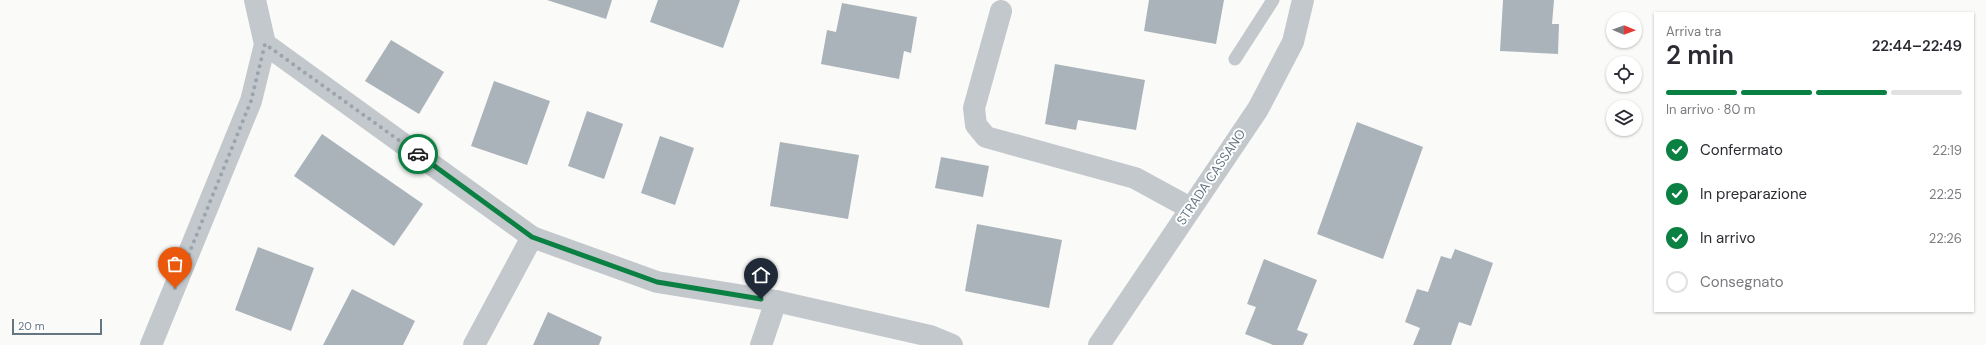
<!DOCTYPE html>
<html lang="it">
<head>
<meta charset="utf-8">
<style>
	:root { --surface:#fff; --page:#f2f2f3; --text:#2b2b33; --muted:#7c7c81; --line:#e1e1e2; --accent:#0b8043 }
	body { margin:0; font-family:"DM Sans",sans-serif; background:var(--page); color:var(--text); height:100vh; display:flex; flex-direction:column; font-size:15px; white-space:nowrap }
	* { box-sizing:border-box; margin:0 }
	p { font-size:13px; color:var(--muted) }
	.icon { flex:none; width:22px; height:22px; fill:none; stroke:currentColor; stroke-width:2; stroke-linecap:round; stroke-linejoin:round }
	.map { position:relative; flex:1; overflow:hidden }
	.details { position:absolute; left:1654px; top:12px; width:320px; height:300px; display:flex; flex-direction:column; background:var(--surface); border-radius:0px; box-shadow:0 1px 3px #0004 }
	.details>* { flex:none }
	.needle { width:26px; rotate:91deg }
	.buttons { position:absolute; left:1606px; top:12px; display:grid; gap:8px }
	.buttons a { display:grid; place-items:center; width:36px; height:36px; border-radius:50%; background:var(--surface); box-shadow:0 1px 3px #0004; font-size:20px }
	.scale { position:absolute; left:12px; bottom:10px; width:90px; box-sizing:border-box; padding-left:4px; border:2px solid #657683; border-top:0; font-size:11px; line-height:14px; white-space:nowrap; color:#657683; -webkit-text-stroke:3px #fff; paint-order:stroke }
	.pin { position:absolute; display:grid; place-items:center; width:34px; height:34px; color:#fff; margin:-41px -17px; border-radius:50% 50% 50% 0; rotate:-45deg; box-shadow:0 0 4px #0007 }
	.pin .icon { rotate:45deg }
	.courier { position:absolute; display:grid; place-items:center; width:40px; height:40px; margin:-20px; border:3px solid #0b8043; border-radius:50%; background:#fff; color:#222; box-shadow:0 1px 5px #0007 }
	.headline em { font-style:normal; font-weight:600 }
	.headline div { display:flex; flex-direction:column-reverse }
	.headline { display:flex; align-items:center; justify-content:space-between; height:68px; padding:0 12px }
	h1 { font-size:26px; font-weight:600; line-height:30px }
	.bar { display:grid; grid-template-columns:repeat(4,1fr); gap:6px 4px; align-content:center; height:48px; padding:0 12px }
	.bar i { height:5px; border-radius:3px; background:var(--line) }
	.bar .on { background:var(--accent) }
	.bar p { grid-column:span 4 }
	ol { padding:0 12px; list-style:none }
	li { display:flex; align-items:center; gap:12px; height:44px }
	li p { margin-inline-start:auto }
	li .icon { padding:4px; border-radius:50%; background:var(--accent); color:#fff; stroke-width:4 }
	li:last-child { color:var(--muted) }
	li i { width:22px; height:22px; border:2px solid var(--line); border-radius:50% }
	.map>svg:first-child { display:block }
	.building { fill:#aab3b9 }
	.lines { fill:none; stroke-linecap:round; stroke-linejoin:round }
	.lane { stroke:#c3c8cc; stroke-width:13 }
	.street { stroke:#c3c8cc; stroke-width:22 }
	.done { stroke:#99a4ac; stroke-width:4; stroke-dasharray:0 7.2 }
	.route { stroke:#0b8043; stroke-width:5 }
	.labels { text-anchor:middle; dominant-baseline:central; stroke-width:4; stroke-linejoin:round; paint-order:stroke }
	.street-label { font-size:13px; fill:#657683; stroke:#fff }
</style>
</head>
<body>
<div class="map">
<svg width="1986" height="345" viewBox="0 0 1986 345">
	<rect width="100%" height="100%" fill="#fafaf8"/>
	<g class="building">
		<path d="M547,0h65l-6,19z"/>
		<path d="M658,0h82l-17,48 -73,-26z"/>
		<path d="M1149,0h75l-8,44 -72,-13z"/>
		<path d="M1503,0h51l-2,24h7l-1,30 -58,-3z"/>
		<path d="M842,3l75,14 -6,36 -7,-2 -5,28 -78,-15 6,-34 9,2z"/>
		<path d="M391,40l53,32 -25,42 -54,-33z"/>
		<path d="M1055,64l90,16 -9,50 -58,-10 -2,10 -31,-6z"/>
		<path d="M494,81l56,20 -23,64 -56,-19z"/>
		<path d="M587,111l36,13 -19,55 -36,-13z"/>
		<path d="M1357,122l66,25 -40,112 -66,-25z"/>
		<path d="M322,134l101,70 -29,42 -100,-70z"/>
		<path d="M660,136l34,12 -19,57 -34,-12z"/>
		<path d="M780,142l79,13 -11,64 -78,-13z"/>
		<path d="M941,157l48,9 -6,31 -48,-9z"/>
		<path d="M977,224l85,16 -13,68 -84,-17z"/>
		<path d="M258,247l56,21 -23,63 -56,-21z"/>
		<path d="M1455,249l38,14 -22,63 -12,-4 -8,23h-38l7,-17 -15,-6 12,-33 11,3 13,-36 10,3z"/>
		<path d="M1264,259l53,21 -20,50 11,4 -5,11h-30l-28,-11 11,-27 -9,-3z"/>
		<path d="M352,289l63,32 -12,24h-80z"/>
		<path d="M548,312l54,25 -3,8h-66z"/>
	</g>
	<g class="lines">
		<path class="lane" d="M1235,59l38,-59"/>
		<g class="street">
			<path d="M1001,11l-27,97 2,17 10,12 149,41 55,30"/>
			<path d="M265,44l267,193 125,45 119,19 154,35 22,9"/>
			<path d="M151,345l100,-244 14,-57 -10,-44"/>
			<path d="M474,345l58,-108"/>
			<path d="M761,345l15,-44"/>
			<path d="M1099,345l159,-236 35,-67 10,-42"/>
		</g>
	</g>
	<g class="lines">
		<path class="done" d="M175,288l76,-187 14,-57 153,110"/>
		<path class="route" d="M418,154l114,83 125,45 104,17"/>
	</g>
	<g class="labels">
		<g class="street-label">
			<text transform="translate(1211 177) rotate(-56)">STRADA CASSANO</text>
		</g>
	</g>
</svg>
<div class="buttons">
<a><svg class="needle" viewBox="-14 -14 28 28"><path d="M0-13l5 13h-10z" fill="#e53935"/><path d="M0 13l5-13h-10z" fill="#7c7c81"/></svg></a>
<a><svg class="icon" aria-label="locate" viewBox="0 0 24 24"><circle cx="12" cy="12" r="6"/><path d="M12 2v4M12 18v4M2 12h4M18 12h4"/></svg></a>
<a><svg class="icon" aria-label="layers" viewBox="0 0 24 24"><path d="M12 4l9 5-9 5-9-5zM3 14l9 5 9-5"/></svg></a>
</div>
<div class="scale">20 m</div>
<div class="pin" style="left:175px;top:288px;background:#ea580c"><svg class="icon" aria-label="bag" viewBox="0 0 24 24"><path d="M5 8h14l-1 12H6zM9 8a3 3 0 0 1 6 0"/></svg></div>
<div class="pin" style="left:761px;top:299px;background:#1f2937"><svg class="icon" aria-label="home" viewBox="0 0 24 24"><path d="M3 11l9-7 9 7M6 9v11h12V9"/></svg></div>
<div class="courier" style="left:418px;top:154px"><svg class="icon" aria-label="car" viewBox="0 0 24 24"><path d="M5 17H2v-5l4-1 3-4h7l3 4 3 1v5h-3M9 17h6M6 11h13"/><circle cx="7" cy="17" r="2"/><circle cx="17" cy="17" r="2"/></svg></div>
<section class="details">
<div class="headline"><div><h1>2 min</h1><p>Arriva tra</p></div><em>22:44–22:49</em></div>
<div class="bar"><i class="on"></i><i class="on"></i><i class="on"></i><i></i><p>In arrivo · 80 m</p></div>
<ol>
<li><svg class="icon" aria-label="check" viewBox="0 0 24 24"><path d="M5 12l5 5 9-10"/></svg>Confermato<p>22:19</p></li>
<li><svg class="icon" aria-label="check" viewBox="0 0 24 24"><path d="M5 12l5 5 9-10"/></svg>In preparazione<p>22:25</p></li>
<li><svg class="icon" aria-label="check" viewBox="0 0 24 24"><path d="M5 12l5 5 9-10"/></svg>In arrivo<p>22:26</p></li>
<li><i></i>Consegnato</li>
</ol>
</section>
</div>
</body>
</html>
